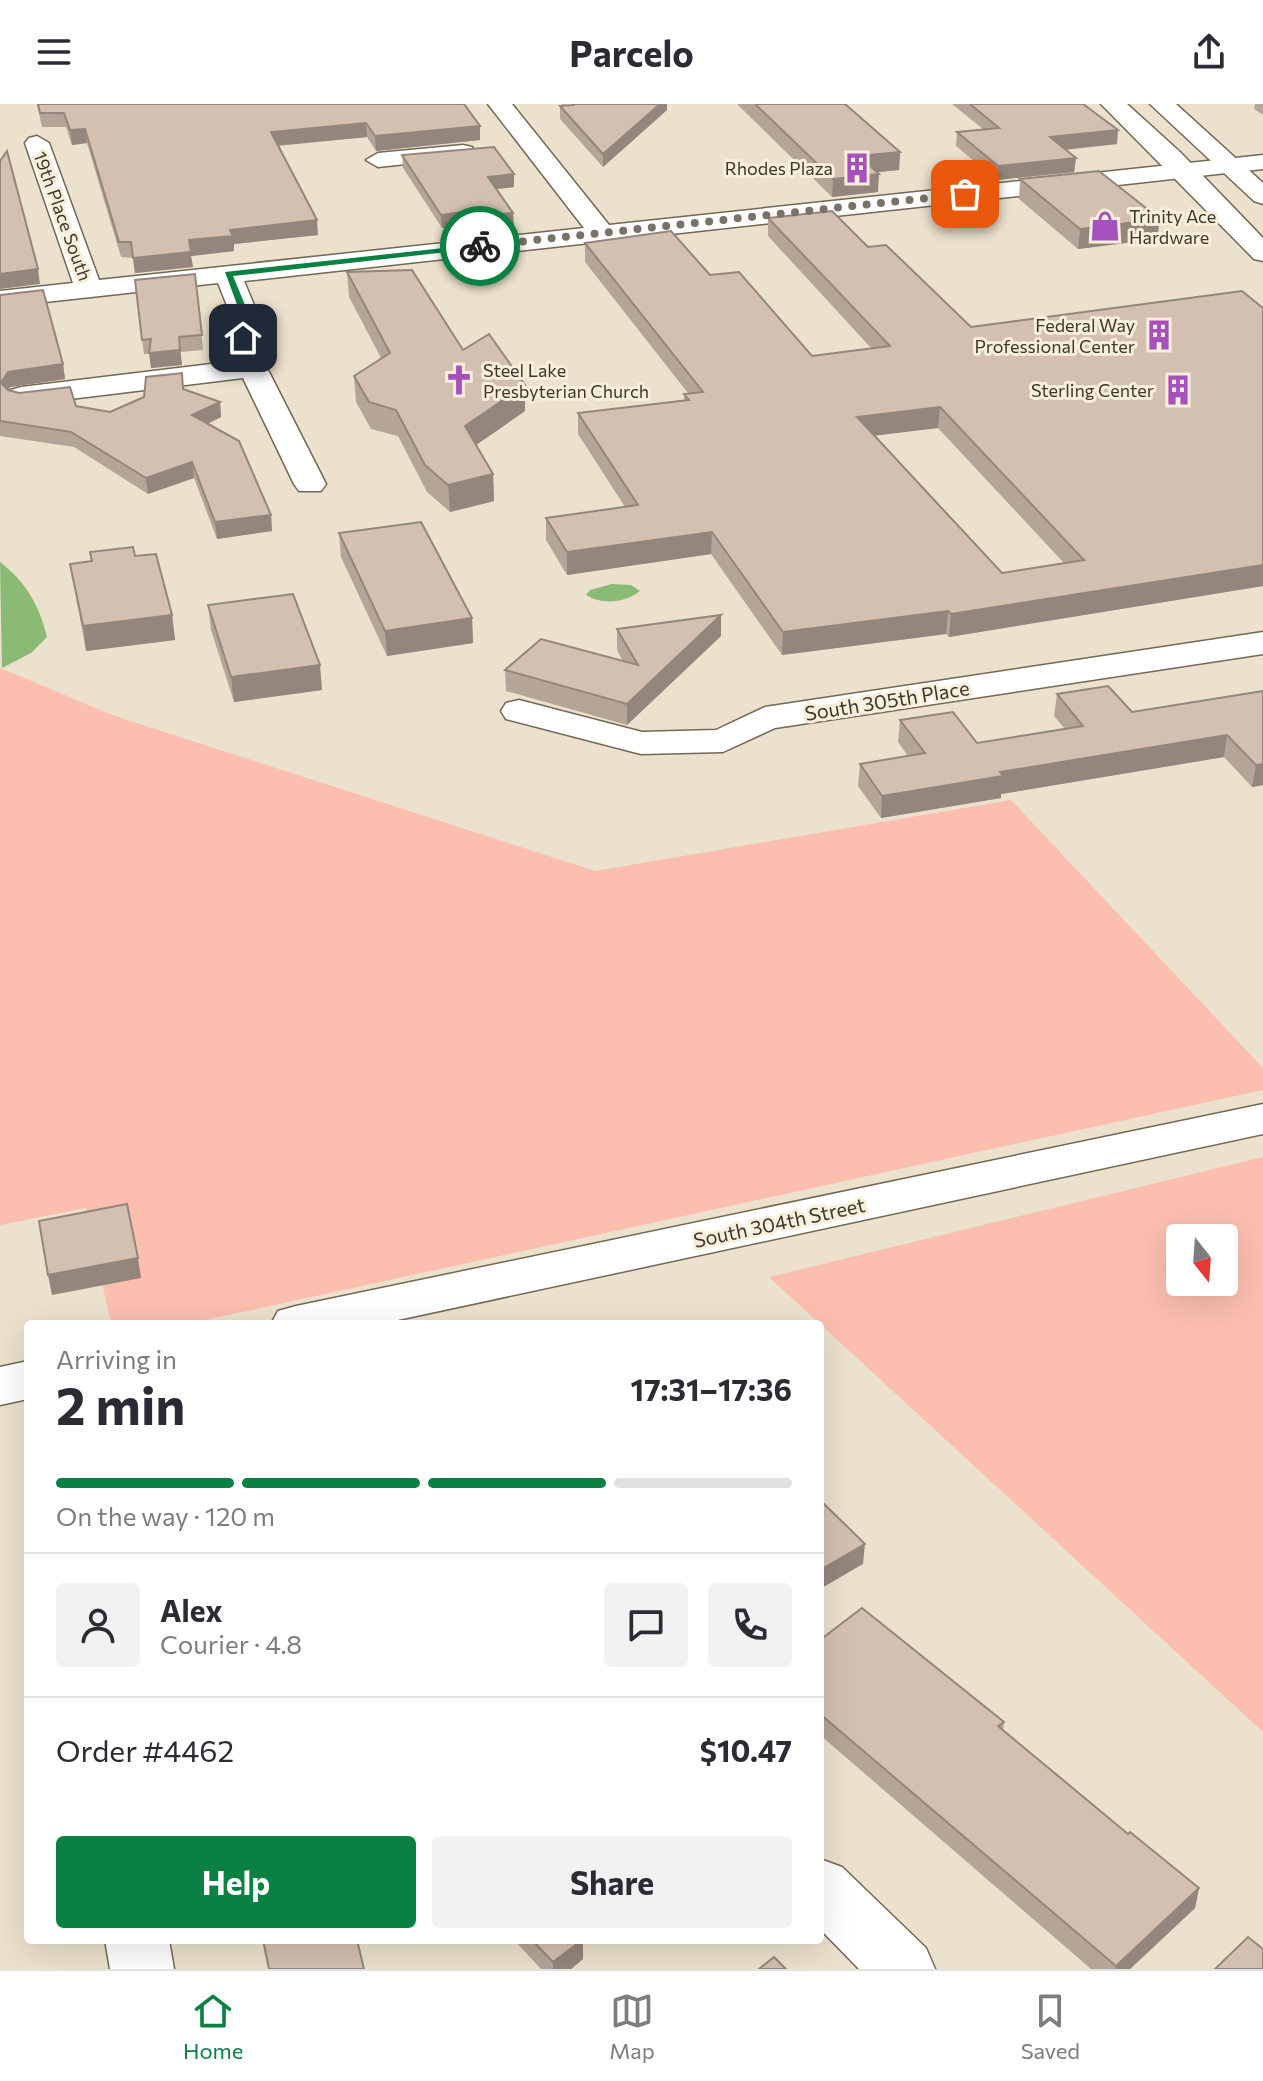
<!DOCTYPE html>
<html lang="en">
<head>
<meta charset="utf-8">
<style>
	:root { --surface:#fff; --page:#f2f2f3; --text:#2b2b33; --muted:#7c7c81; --line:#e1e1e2; --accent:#0b8043 }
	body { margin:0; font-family:Commissioner,sans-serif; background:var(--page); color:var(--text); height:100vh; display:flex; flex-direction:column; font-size:30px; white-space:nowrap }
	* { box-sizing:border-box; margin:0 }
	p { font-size:26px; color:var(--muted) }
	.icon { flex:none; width:44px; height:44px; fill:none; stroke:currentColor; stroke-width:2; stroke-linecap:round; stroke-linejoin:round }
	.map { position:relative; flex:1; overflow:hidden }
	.side { position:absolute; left:24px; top:1216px; width:800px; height:624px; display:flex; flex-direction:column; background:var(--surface); border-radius:8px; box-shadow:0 8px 32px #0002 }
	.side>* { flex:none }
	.needle { width:52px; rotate:163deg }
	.fabs { position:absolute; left:1166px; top:1120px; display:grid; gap:16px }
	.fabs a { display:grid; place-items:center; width:72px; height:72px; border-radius:8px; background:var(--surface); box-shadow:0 8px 32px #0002; font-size:40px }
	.pin { position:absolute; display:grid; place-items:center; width:68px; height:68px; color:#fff; margin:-34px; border-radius:16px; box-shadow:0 4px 12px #0006 }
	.courier { position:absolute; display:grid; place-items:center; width:80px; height:80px; margin:-40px; border:6px solid #0b8043; border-radius:50%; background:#fff; color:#222; box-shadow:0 2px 10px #0007 }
	.summary em { font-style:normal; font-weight:700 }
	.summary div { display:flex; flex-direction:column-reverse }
	.summary { display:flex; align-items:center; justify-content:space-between; height:136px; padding:0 32px }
	h1 { font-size:52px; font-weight:700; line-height:60px }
	.bar { display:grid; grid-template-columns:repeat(4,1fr); gap:12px 8px; align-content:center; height:96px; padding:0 32px }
	.bar i { height:10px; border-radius:6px; background:var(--line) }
	.bar .current { background:var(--accent) }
	.bar p { grid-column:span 4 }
	.line { display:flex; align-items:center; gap:20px; padding:0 32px; border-top:2px solid var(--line) }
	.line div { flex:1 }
	.round { display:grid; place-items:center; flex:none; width:84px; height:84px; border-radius:8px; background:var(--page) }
	.button { display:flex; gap:16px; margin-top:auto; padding:16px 32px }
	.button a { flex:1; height:92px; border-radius:8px; background:var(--accent); color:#fff; font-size:32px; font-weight:700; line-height:92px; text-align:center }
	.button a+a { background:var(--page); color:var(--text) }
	header { display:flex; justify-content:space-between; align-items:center; height:104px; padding:0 32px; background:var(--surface); font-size:36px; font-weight:700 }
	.tabs { display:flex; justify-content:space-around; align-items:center; height:112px; border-top:2px solid var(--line); background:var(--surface); font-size:22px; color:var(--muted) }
	.tabs a { display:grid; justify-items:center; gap:4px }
	.tabs .current { color:var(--accent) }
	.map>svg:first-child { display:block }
	.green { fill:#fbbeaf; fill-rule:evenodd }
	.water { fill:#8bba75 }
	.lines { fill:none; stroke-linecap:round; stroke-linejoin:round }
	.minor-casing { stroke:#716855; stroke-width:3 }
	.major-casing { stroke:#716855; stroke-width:3 }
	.minor { fill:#fff; fill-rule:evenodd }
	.major { fill:#fff; fill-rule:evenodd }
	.wall { fill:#b5a598; fill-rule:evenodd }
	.shaded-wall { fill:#94867c }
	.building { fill:#d3c0b1; stroke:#94867c; stroke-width:2; fill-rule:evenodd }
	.route { fill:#0b8043 }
	.done { stroke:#797266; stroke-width:8; stroke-dasharray:0 14.4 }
	.labels { text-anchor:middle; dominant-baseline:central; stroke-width:6; stroke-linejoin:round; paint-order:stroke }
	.far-poi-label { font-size:18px; fill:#3b372f; stroke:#f9eed9; text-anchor:end }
	.far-street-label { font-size:18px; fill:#3b372f; stroke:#f9eed9 }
	.street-label { font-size:20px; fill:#3b372f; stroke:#f9eed9 }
</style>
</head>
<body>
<header><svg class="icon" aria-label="menu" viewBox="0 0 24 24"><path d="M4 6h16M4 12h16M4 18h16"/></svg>Parcelo<svg class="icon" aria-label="share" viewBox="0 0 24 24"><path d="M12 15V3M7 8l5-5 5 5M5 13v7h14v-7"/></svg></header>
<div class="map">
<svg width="1263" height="1865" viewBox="0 0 1263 1865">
	<rect width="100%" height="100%" fill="#ebe1cc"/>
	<g class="green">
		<path d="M0,564l115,48 480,155 416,-71 252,268v22l-1076,234h-76l-25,-116 -86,17z"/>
		<path d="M1263,1053v575l-494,-455zM1224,1134v44h-44v-44z"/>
	</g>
	<g class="water">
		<path d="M0,458c26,20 39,43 47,75l-16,16 -29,15z"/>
		<path d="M612,480l19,1 9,6c-15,12 -38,14 -54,4l4,-5z"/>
	</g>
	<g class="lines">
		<g class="minor-casing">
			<g id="minor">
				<path d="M488,0h24l97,121 654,-70v14l-1019,112 20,48 -7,9 10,30 59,116 -5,7h-22l-5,-7 -51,-106 -222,27 -10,-3 -5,-6 5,-6 10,-3 215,-26 -7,-23 7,-10 -18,-45 -218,24v-16l73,-8 -48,-140 4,-5 8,-2 12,7 50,137 485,-52z"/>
				<path d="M463,41l9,2 3,5 -3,5 -94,10 -12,-7 12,-7z"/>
				<path d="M1263,528v22l-488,74 -52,24 -82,2 -135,-35 -5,-8 5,-8 13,-3 123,32 74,-2 49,-23z"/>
				<path d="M1263,1000v30l-884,190h-108l7,-13 18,-5z"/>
				<path d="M28,1257v38l-28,6v-38z"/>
				<path d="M820,1755l22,8 84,81 9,21h-76l-39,-40z"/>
				<path d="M105,1836h64l5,29h-64z"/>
			</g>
		</g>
		<g class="major-casing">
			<g id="major">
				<path d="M1101,0h26l53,48 83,86v23l-9,-2z"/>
				<path d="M1150,0h26l87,79v21l-9,-3z"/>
			</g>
		</g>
		<use href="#minor" class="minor"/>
		<use href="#major" class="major"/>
	</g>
	<g class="wall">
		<path d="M37,0h427l16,36 -104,11 -9,-14 -89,9 40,89 -84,9v7l-43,5 2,11 -58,6 -2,-15 -12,-1 -34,-114 -15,2 -6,-18h-24z"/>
		<path d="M561,0h106v6l-64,57 -43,-48v-13h3z"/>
		<path d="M737,0h108l55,48 -1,18 -22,2 1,20 -46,5z"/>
		<path d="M952,0h131l34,40 -51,6 10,8 -2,14 -77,8 -41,-34 1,-14 26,-3z"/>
		<path d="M1255,0h8v11l-9,-6z"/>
		<path d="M402,51l112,19v13l-18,2 18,37 -40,4 -4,-5 -28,3 -39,-60z"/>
		<path d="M1020,75l137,60 -79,10 -59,-50z"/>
		<path d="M768,114l100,29 103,80 292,259 -314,51 -3,-3 -164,21 -71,-101 -144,21 -21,-35v-22l79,-11 -47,-73v-21l106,-13v-6l4,-1 -103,-131v-19l125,32 102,81 60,-7 -104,-113zM938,324l126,135 -62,10 -127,-138z"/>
		<path d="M347,168l116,78 62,35v26l-49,34 17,29 1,27 -44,11 -23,-20 -29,-56 -27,-7 -15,-27 -2,-26 27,-18 -32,-61z"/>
		<path d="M195,170l8,76 -23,2 2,13 -31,3 -1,-14h-6l-9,-74z"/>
		<path d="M0,191l63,69 2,15 -55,8 -1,3 67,16 34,6 74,-23 36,13 1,15 -13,7 63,91 1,16 -55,8 -23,-61 -46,16 -74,-47 -74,-11z"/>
		<path d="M339,429l133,85 1,25 -86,13 -46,-99z"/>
		<path d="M90,448l82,63 3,25 -89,11 -16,-87 21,-2z"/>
		<path d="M208,501l114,85 -88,12 -23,-72z"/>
		<path d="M617,525l104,7 -94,89 -121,-34 -1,-21 118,-9 -6,-11z"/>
		<path d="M1263,587v94l-11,2 -28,-30 -223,37v4l-120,20 -23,-32 2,-22 48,-8 -10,-14 2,-22 77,23 88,-14 -11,-13 3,-22 75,18z"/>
		<path d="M820,1536l184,82 -1,8 125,104 71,54 -4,20 -65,61h-39l-271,-234z"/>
		<path d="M514,1836h69v19l-12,10h-30z"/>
	</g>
	<g class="shaded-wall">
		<path d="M660,0h7v6l-64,57v-13z"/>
		<path d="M366,19l1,14 -95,9 -1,-14z"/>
		<path d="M480,22v14l-104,11 -1,-15z"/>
		<path d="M85,25l2,14 -15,2 -2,-15z"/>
		<path d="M1118,26l-1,14 -68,7 1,-14z"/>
		<path d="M900,48l-1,18 -41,4 1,-18z"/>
		<path d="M1076,54l-2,14 -77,8 1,-14z"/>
		<path d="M514,70v13l-26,3v-13z"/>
		<path d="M879,70l-1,18 -46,5 1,-18z"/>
		<path d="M470,107v14l-28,3 -1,-13z"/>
		<path d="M513,109l1,13 -40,4v-13z"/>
		<path d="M1160,115l-3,20 -79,10 2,-20z"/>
		<path d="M317,116l1,15 -84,9v7l-43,5 2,11 -58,6 -2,-15 56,-18 41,-10z"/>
		<path d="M38,165l2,15 -40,5v-15z"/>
		<path d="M179,233l3,28 -31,3 -2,-15z"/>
		<path d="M63,260l2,15 -55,8 -6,11 -3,-15 7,-11z"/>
		<path d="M525,281v26l-59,41 -1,-26z"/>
		<path d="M220,298l1,15 -27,13 -2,-15z"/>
		<path d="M940,303l-2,21 -82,10 1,-21z"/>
		<path d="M192,358l2,16 -46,16 -2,-16z"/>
		<path d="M493,370l1,27 -44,11 -2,-27z"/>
		<path d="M271,411l1,16 -55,8 -2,-17z"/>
		<path d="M712,428l-1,22 -144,21v-23z"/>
		<path d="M1263,461v21l-314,51 2,-23z"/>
		<path d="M948,507l-2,23 -164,21 1,-23z"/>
		<path d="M172,511l3,25 -89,11 -3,-25z"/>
		<path d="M721,511v21l-94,89v-21z"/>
		<path d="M472,514l1,25 -86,13 -2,-25z"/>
		<path d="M320,561l2,25 -88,12 -3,-25z"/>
		<path d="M1227,631l-3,22 -223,37v4l-120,20 1,-22 118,-24z"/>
		<path d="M1263,660v21l-11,2 4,-22z"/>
		<path d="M138,1154l3,20 -89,17 -4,-20z"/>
		<path d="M865,1440l-2,20 -43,25v-19z"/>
		<path d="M1199,1784l-4,20 -65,61h-15l1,-3z"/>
		<path d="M583,1836v19l-12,10h-18v-7z"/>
	</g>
	<g class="building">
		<path d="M38,0h426l16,22 -105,10 -9,-13 -95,9 46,88 -87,10 3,6 -44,4 2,12 -58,6 -2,-16h-12l-34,-113 -15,1 -6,-17h-24z"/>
		<path d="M572,0h88l-57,50 -43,-48 13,-1z"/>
		<path d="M755,0h90l55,48 -41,4 20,18 -46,5z"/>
		<path d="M970,0h113l35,26 -68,7 26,21 -78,8 -41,-34 42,-4z"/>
		<path d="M494,43l20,27 -26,3 25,36 -39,4 -4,-6 -29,4 -39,-60z"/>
		<path d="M7,47l31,118 -38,5v-113z"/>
		<path d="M1099,67l61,48 -80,10 -60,-50z"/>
		<path d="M832,107l36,36 18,-2 85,82 271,-36 21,17v257l-312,49 -3,-3 -165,21 -71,-100 -145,20 -21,-34 92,-13 -60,-92 111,-13 -5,-6 19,-2 -118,-149 86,-12 39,44 29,-3 73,84 78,-10 -122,-128zM940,303l144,153 -82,13 -145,-156z"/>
		<path d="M412,166l51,80 26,-16 36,51 -60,41 28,48 -45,11 -23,-20 -29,-55 -27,-8 -15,-26 36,-23 -43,-81z"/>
		<path d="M195,170l7,61 -23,2 1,13 -31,3 2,-14 -9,1 -7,-60z"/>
		<path d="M43,186l20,74 -55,8 -7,11 7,7 11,3 51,-6 6,19 34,6 34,-15 2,-20 36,-4 1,16 37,13 -28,13 47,26 32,74 -56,7 -23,-60 -46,16 -75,-46 -71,-11v-126z"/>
		<path d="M421,418l51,96 -87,13 -46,-98z"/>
		<path d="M133,443l2,9 21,-2 16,61 -89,11 -13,-62 22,-3 -2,-9z"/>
		<path d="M293,490l27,71 -89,12 -23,-72z"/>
		<path d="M721,511l-94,89 -122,-34 36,-31 97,26 -21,-36z"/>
		<path d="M1108,582l24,26 131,-21v73l-7,1 -29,-30 -227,37 3,4 -121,20 -22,-32 65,-11 -25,-33 53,-8 24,31 106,-17 -26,-32z"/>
		<path d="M127,1100l11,54 -90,17 -9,-54z"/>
		<path d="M820,1396l45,44 -45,26z"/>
		<path d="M862,1504l142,114 -6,4 130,108 2,-2 69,56 -83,78 -296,-252v-74z"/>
		<path d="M1248,1833l15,12v20h-48z"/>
		<path d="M263,1836h94l7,29h-95z"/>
		<path d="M532,1836h50l-29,22z"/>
		<path d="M774,1853l12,12h-27z"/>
	</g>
	<path class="route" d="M480,140l3,4 -250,28 22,53 -9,11 -7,-2 7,-9 -21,-57z"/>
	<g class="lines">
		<path class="done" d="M480,142l485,-52"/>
	</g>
	<defs>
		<g id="building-bare" transform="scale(2.4)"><path d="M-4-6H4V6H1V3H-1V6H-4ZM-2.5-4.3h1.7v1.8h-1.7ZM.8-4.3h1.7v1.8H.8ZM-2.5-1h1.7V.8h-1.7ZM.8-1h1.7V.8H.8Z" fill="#a650bd" stroke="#f9eed9" stroke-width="2.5" paint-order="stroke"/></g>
		<g id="shop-bare" transform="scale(2.4)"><path d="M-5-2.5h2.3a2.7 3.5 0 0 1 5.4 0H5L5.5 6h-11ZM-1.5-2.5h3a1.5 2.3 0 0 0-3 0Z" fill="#a650bd" stroke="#f9eed9" stroke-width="2.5" paint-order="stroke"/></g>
		<g id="church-bare" transform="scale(2.4)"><path d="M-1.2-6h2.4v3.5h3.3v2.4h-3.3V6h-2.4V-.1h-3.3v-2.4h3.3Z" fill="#a650bd" stroke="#f9eed9" stroke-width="2.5" paint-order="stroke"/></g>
	</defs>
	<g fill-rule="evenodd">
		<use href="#building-bare" x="857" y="64"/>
		<use href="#shop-bare" x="1105" y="122"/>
		<use href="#building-bare" x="1159" y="231"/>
		<use href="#church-bare" x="459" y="276"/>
		<use href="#building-bare" x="1178" y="286"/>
	</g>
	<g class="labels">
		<g class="far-poi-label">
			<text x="833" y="64">Rhodes Plaza</text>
			<text x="1129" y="112" text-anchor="start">Trinity Ace<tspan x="1129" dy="21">Hardware</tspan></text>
			<text x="1135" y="221">Federal Way<tspan x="1135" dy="21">Professional Center</tspan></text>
			<text x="483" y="266" text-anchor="start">Steel Lake<tspan x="483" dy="21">Presbyterian Church</tspan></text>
			<text x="1154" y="286">Sterling Center</text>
		</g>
		<g class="far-street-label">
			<text transform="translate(63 112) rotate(70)">19th Place South</text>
		</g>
		<g class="street-label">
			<text transform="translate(887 596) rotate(-9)">South 305th Place</text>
			<text transform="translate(779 1118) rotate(-12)">South 304th Street</text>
		</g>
	</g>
</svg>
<div class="fabs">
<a><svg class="needle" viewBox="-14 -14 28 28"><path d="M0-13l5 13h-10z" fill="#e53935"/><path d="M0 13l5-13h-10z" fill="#7c7c81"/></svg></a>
</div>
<div class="pin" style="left:965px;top:90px;background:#ea580c"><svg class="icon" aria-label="bag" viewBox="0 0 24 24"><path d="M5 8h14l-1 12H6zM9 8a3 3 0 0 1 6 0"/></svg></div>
<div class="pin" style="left:243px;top:234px;background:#1f2937"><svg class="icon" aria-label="home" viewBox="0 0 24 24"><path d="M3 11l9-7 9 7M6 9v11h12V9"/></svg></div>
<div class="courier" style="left:480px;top:142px"><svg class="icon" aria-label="bike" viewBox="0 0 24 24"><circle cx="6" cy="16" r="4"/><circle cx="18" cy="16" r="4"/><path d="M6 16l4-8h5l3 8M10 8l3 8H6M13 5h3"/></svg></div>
<section class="side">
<div class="summary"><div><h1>2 min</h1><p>Arriving in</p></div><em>17:31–17:36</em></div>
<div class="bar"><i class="current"></i><i class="current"></i><i class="current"></i><i></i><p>On the way · 120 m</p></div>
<div class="line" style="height:144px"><a class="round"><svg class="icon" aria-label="person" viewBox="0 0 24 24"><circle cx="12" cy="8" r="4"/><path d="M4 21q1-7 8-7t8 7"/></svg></a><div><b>Alex</b><p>Courier · 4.8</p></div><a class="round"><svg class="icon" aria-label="chat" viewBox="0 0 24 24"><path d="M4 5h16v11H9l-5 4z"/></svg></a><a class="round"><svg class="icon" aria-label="phone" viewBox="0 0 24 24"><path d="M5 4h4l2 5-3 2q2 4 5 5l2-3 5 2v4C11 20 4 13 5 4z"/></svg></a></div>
<div class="line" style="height:104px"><div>Order #4462</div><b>$10.47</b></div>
<div class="button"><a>Help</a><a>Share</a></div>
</section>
</div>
<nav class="tabs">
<a class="current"><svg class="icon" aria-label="home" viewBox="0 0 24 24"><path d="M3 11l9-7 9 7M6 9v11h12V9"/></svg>Home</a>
<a><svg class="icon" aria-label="map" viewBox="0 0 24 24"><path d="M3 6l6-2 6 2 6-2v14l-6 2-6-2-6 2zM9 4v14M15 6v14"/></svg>Map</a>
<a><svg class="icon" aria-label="saved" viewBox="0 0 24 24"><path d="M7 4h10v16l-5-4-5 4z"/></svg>Saved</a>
</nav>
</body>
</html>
